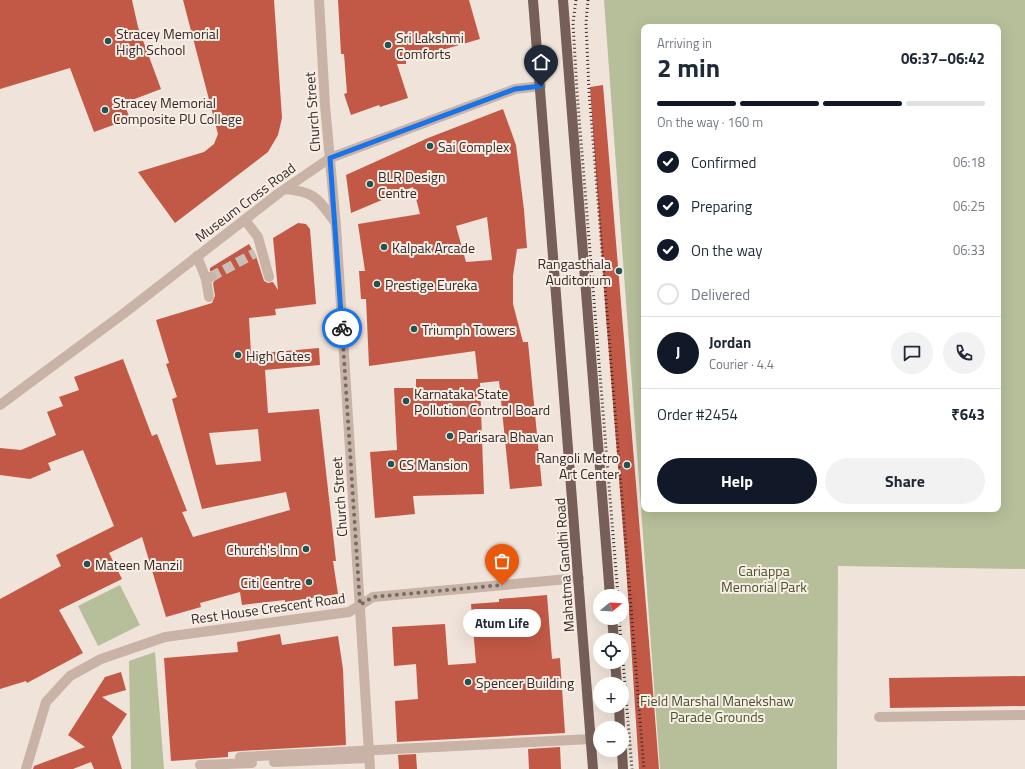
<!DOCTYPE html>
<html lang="en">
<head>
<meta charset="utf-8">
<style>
	:root { --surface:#fff; --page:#f2f2f3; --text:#1f2937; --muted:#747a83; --line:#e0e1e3; --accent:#111827 }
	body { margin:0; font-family:"Titillium Web",sans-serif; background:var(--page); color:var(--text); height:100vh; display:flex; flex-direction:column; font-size:15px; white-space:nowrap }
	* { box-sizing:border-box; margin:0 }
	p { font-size:13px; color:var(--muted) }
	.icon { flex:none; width:22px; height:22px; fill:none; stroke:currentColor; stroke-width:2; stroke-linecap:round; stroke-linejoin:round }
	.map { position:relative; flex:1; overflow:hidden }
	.drawer { position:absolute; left:641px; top:24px; width:360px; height:488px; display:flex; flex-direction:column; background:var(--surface); border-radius:8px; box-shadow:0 4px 16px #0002 }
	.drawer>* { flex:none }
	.needle { width:26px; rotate:72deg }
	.controls { position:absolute; left:593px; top:589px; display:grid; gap:8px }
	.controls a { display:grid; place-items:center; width:36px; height:36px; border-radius:50%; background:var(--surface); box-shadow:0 4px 16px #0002; font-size:20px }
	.pin { position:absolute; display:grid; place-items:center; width:34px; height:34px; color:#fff; margin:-41px -17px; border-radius:50% 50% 50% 0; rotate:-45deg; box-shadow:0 0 4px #0007 }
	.pin .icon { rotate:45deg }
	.courier { position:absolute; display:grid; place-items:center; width:40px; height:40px; margin:-20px; border:3px solid #1a73e8; border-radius:50%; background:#fff; color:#222; box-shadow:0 1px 5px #0007 }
	.bubble { position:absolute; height:28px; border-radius:14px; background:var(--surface); box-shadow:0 4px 16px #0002; font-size:13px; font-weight:700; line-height:28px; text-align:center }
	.headline em { font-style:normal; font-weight:700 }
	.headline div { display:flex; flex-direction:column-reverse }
	.headline { display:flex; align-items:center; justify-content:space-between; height:68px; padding:0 16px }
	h1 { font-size:26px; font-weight:700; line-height:30px }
	.bar { display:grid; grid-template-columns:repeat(4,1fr); gap:6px 4px; align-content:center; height:48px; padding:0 16px }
	.bar i { height:5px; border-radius:3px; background:var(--line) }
	.bar .active { background:var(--accent) }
	.bar p { grid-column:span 4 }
	.line { display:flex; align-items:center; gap:10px; padding:0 16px; border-top:1px solid var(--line) }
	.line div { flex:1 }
	.round { display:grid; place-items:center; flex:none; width:42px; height:42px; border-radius:21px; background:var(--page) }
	ol { padding:0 16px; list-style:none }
	li { display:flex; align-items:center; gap:12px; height:44px }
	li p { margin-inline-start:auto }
	li .icon { padding:4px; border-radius:50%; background:var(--accent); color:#fff; stroke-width:4 }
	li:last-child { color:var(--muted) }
	li i { width:22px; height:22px; border:2px solid var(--line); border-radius:50% }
	.action { display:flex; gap:8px; margin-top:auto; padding:8px 16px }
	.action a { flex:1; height:46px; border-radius:24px; background:var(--accent); color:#fff; font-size:16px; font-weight:700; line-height:46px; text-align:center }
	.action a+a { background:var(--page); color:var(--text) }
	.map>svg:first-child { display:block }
	.green { fill:#b6bf9a; fill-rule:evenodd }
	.building { fill:#c25946; fill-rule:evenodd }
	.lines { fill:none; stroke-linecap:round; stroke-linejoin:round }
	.minor-tunnel { stroke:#cabfb6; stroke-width:10; stroke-dasharray:10 5; stroke-linecap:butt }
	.minor { stroke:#c8b3a6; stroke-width:10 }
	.major { stroke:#765f58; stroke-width:10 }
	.rail { stroke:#342a27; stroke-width:3; stroke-dasharray:1 3; stroke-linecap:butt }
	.done { stroke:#766b66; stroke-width:4; stroke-dasharray:0 7.2 }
	.route { stroke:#1a73e8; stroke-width:5 }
	.poi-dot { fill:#1e5453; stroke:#f8eee6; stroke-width:1.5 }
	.labels { text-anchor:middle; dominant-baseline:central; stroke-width:4; stroke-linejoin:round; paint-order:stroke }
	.poi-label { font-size:14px; fill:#342a27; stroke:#f8eee6; text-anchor:start }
	.street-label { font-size:14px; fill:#342a27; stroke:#f8eee6 }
	.park-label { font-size:14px; fill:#47522b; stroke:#f8eee6 }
</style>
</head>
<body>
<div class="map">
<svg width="1025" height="769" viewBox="0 0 1025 769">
	<rect width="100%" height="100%" fill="#f0e4da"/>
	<g class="green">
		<path d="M604,0h421v569l-187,-3 -1,203h-177zM644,27h354v482h-354z"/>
		<path d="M120,585l20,40 -42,21 -20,-40z"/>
		<path d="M155,652l9,117h-33l-2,-108z"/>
	</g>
	<g class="building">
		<path d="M0,0h132l6,27 23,62 -37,14 6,16 -36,13 -24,-64 -70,21z"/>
		<path d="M183,0h91l8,118 -4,17 -10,17 -93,71 -37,-51 66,-20 10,-8 4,-10z"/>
		<path d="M338,0h131l11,39 -59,17v4h-15v4h-9l11,34 -28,9 -1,-2 -28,10 -7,-21 3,-1 -3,-39h-3z"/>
		<path d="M603,85l49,593 7,91h-20l-13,-203 -20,-249 -16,-230z"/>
		<path d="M503,109l13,36 8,65 3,38 -10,1 -4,27v28l10,38h5l14,144 -32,3 -11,-108 -19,2 4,111 -71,2 2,18 -40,4 -5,-66 27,-2 -3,-62h22v-9h62l-3,-28 -106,15 -3,-67h-5l-2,-28h6l-7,-47 62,-10 -7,-27 -62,26 -5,-38 82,-37zM487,217l5,43 -26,2 -10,-36z"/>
		<path d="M298,223l8,1 4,5 6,75 -41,5 1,6 -27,3 2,36 68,-6 1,17 -55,5 3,43 51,-4 17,152h-3l5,33 -53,8v-2l-43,5 -2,-13 -40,11 1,4 -35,10 -24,-80 -33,16 13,26 -63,31 24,43 -56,30 -1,-2 -26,8v-90l61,-33 -5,-11 58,-29 -31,-76 -35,13 3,7 -21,9 -30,-4v-27l21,2 35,-15 -9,-23 16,-6 -4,-9 20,-7 -5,-13 49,-18 29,77 5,-2 30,77 -5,1 11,25 97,-27 -4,-18 -84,17 -30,-110 5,-2 -11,-33 3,-1 -13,-43 56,-17 3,-7 -2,-13 4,-5 -2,-6 -5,-1v-3l39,-24 7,12 8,25 4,2 5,-1 5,8 -5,-52zM258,429l3,32 -45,4 -7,-32z"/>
		<path d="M547,595l5,64 8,-1 5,75 -168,9 -2,-41 23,-2 -2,-35 -22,2 -2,-39 53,-3 3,41 28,-2 -5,-59 28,-2v-3z"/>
		<path d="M280,634l2,11 56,-9 5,33 3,76 -106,6 -12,1v5l-57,4 -7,-103 74,-6 -1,-10z"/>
		<path d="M121,672l5,18 -24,7 25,17 -15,23 10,32h-28l-3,-7 -18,7h-40l1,-3 51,-19 -17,-12 37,-58z"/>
		<path d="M1025,676v30l-135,2 -1,-30z"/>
		<path d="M560,747l1,22h-32l-1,-20z"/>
		<path d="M416,754l1,15h-18l-1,-14z"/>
	</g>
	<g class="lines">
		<path class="minor-tunnel" d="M211,277l44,-24"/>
		<g class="minor">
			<path d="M319,0l6,105 11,121 34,543"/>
			<path d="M285,189c31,3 32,9 50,33"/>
			<path d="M245,220l13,17 11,40"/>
			<path d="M197,256l9,23 5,-2"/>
			<path d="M206,279l3,18"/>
			<path d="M0,405l123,-91 156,-121 51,-35 185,-69 26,-3"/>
			<path d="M879,717l146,-2"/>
			<path d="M240,757l351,-18"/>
			<path d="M274,762l95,-4"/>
			<path d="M200,765l52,-2"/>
			<path d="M26,769l20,-67 24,-26 31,-17 64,-22 184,-25 24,-15 206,-19"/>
		</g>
		<g class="major">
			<path d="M533,0l60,769"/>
			<path d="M563,0l47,596"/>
			<path d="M612,618l2,22"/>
			<path d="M615,662l2,22"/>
			<path d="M619,706l1,22"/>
			<path d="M622,750l1,19"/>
		</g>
		<g class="rail">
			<path d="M576,0l-3,23 4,69 41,504"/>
			<path d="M588,0l-2,23 3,68 55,678"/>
			<path d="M619,618l2,22"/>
			<path d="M622,649l10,120"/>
		</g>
	</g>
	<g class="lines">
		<path class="done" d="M342,328l18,277 13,-8 129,-12"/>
		<path class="route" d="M342,328l-12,-170 185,-69 26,-3"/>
	</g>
	<g class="poi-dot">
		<circle cx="108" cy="41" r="4"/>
		<circle cx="388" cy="45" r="4"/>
		<circle cx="105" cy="110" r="4"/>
		<circle cx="430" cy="146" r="4"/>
		<circle cx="370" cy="184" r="4"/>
		<circle cx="384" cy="247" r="4"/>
		<circle cx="619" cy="271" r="4"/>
		<circle cx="377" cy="284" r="4"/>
		<circle cx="414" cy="329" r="4"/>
		<circle cx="238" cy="355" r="4"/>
		<circle cx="406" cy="401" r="4"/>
		<circle cx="450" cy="436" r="4"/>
		<circle cx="391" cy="464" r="4"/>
		<circle cx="627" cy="465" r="4"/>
		<circle cx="306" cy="549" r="4"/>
		<circle cx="87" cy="564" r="4"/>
		<circle cx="309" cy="582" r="4"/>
		<circle cx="468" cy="682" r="4"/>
	</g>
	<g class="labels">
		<g class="poi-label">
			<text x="116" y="33">Stracey Memorial<tspan x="116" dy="16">High School</tspan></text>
			<text x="396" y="37">Sri Lakshmi<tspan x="396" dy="16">Comforts</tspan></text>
			<text x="113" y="102">Stracey Memorial<tspan x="113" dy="16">Composite PU College</tspan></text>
			<text x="438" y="146">Sai Complex</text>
			<text x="378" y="176">BLR Design<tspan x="378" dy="16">Centre</tspan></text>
			<text x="392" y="247">Kalpak Arcade</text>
			<text x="611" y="263" text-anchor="end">Rangasthala<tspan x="611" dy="16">Auditorium</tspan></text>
			<text x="385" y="284">Prestige Eureka</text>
			<text x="422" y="329">Triumph Towers</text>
			<text x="246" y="355">High Gates</text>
			<text x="414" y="393">Karnataka State<tspan x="414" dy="16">Pollution Control Board</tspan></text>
			<text x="458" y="436">Parisara Bhavan</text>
			<text x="619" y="457" text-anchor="end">Rangoli Metro<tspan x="619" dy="16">Art Center</tspan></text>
			<text x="399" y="464">CS Mansion</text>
			<text x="298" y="549" text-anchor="end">Church's Inn</text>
			<text x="95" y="564">Mateen Manzil</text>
			<text x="301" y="582" text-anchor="end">Citi Centre</text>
			<text x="476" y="682">Spencer Building</text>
		</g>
		<g class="street-label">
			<text transform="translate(312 112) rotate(-94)">Church Street</text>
			<text transform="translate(245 202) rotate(-37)">Museum Cross Road</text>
			<text transform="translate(339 497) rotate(-94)">Church Street</text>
			<text transform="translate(564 565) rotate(-94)">Mahatma Gandhi Road</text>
			<text transform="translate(268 608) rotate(-8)">Rest House Crescent Road</text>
		</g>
		<g class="park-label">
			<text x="764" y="570">Cariappa<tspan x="764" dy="16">Memorial Park</tspan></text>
			<text x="717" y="700">Field Marshal Manekshaw<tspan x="717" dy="16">Parade Grounds</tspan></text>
		</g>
	</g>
</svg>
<div class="controls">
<a><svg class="needle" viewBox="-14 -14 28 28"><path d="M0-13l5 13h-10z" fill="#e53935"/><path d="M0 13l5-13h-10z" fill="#747a83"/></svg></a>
<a><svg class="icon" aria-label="locate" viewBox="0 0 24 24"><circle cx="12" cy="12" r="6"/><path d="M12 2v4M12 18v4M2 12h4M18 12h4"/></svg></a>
<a>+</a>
<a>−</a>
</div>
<div class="pin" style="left:502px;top:585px;background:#ea580c"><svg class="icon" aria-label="bag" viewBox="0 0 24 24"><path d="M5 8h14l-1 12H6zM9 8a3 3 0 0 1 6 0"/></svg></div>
<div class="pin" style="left:541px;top:86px;background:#1f2937"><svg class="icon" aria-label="home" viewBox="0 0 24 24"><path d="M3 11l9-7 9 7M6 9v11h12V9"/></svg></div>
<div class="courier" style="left:342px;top:328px"><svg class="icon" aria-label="bike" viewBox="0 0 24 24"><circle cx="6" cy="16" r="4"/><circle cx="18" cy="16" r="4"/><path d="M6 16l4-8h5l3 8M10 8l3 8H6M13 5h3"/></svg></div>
<div class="bubble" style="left:463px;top:609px;width:78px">Atum Life</div>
<section class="drawer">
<div class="headline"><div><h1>2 min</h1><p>Arriving in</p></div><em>06:37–06:42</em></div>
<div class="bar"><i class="active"></i><i class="active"></i><i class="active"></i><i></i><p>On the way · 160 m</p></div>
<ol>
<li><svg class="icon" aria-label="check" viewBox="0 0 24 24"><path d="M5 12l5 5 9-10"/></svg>Confirmed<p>06:18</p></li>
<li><svg class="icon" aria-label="check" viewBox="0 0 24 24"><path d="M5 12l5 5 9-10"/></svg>Preparing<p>06:25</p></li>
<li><svg class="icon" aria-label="check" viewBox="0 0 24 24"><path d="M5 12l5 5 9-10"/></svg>On the way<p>06:33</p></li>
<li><i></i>Delivered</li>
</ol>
<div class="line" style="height:72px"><b class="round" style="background:var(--accent);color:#fff">J</b><div><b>Jordan</b><p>Courier · 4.4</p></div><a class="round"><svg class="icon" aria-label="chat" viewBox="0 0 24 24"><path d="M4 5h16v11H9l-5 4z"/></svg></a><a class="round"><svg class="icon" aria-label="phone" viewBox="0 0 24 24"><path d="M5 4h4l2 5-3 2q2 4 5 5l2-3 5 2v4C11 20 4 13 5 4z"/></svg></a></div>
<div class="line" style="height:52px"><div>Order #2454</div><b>₹643</b></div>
<div class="action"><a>Help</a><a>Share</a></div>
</section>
</div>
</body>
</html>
